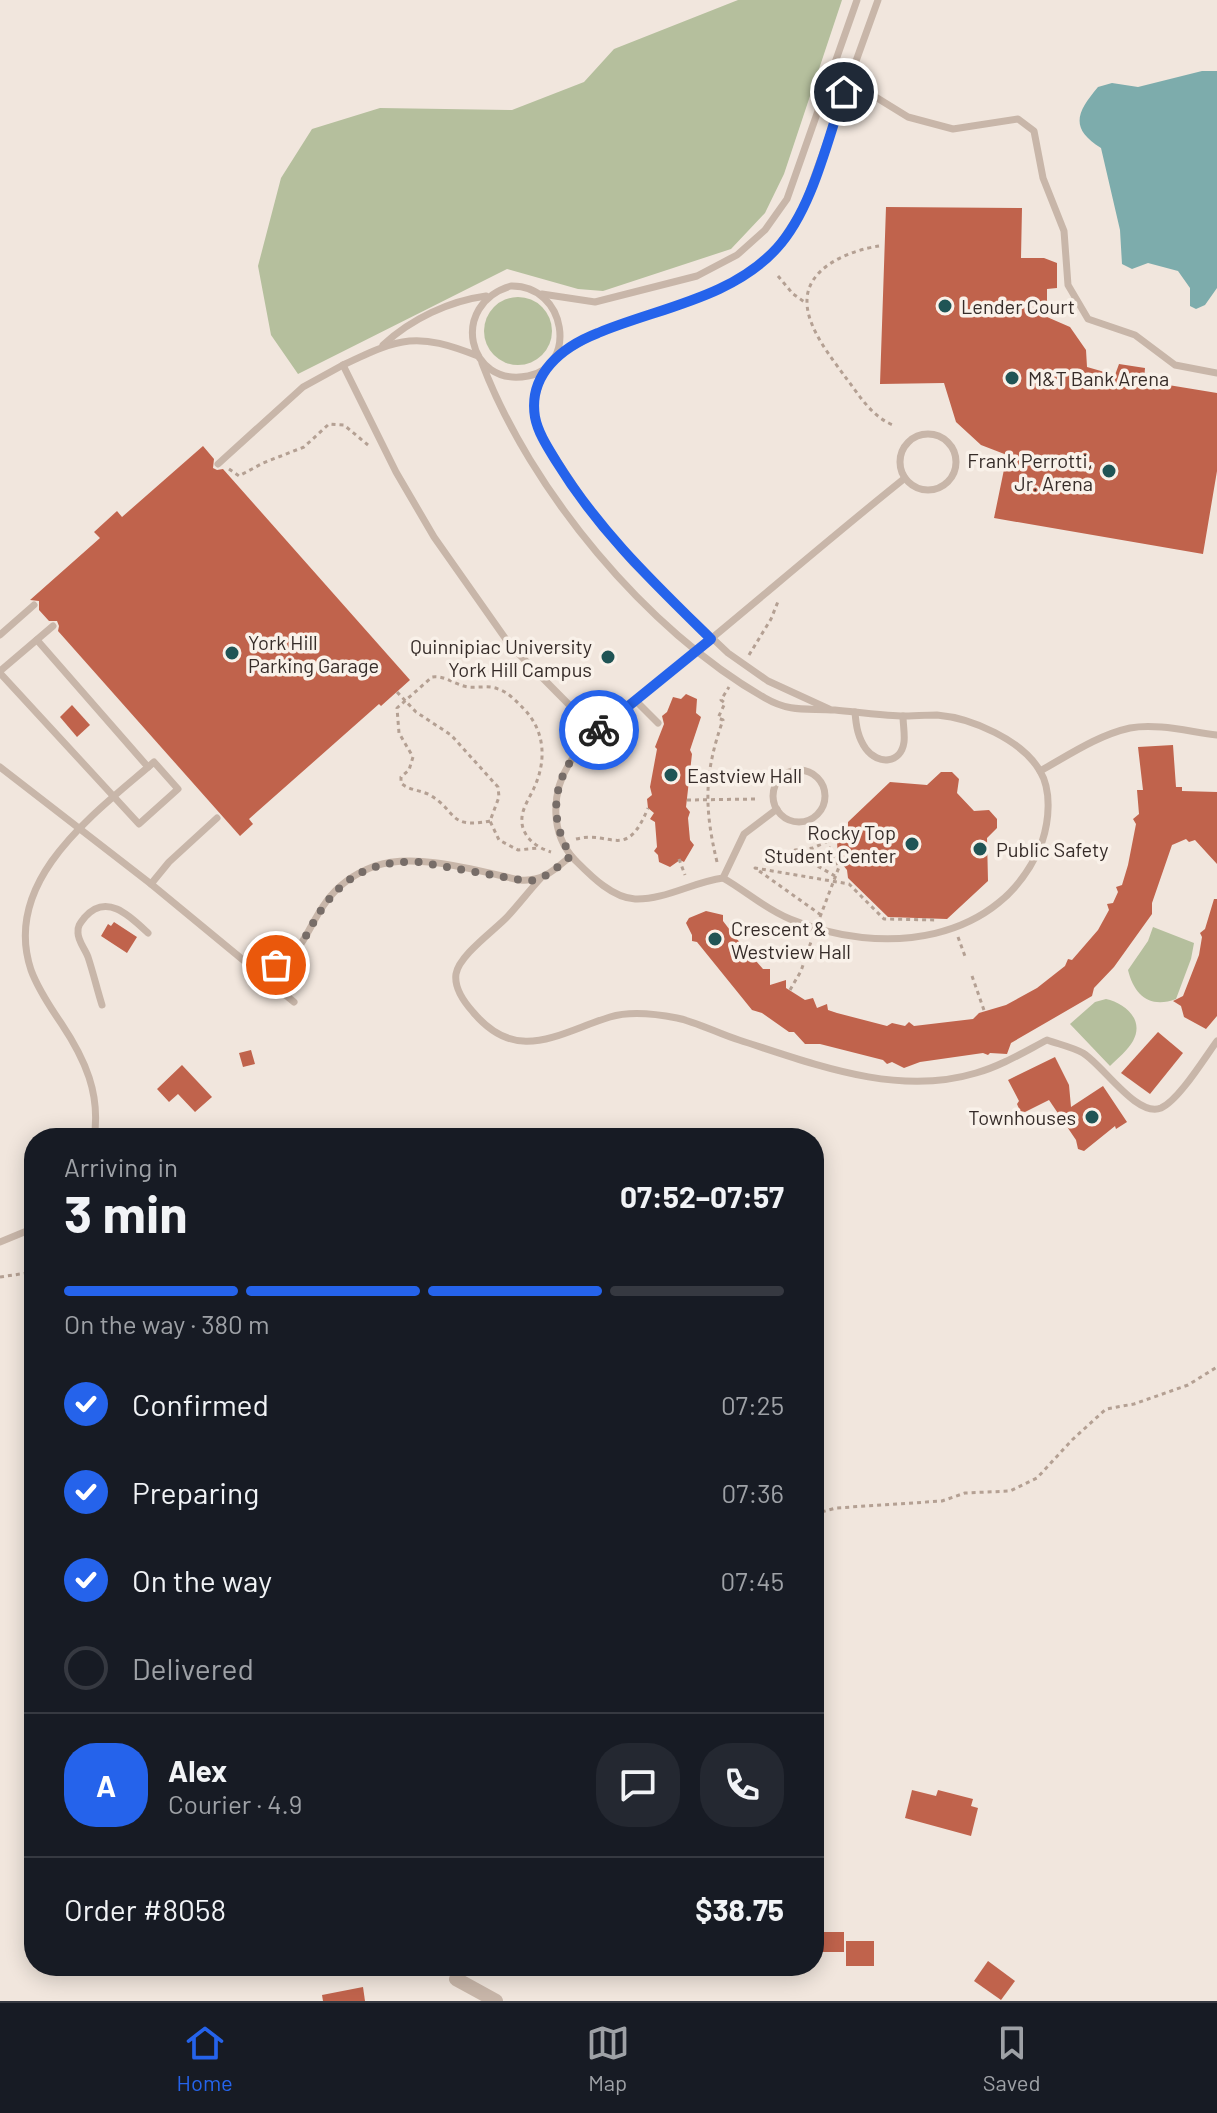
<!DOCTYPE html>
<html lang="en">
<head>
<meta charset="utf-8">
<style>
	:root { --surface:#171b24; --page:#242831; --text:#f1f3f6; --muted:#9ea1a6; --line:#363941; --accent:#2563eb }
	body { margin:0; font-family:Barlow,sans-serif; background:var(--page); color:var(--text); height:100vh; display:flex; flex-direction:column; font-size:30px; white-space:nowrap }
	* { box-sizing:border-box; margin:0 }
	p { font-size:26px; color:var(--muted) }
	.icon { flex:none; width:44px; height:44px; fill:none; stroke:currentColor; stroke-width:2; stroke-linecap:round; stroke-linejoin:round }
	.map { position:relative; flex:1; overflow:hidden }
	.side { position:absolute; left:24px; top:1128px; width:800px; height:848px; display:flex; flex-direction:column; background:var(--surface); border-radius:32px; box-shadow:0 4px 20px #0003 }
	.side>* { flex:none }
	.pin { position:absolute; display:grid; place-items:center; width:68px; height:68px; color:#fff; margin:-34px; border:4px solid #fff; border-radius:50%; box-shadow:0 2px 8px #0007 }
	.courier { position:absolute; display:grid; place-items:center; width:80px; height:80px; margin:-40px; border:6px solid #2563eb; border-radius:50%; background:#fff; color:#222; box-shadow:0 2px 10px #0007 }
	.summary em { font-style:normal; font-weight:700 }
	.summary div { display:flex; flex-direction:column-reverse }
	.summary { display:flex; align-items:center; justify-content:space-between; height:136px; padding:0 40px }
	h1 { font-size:52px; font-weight:700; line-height:60px }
	.bar { display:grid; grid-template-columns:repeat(4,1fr); gap:12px 8px; align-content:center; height:96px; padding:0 40px }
	.bar i { height:10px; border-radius:6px; background:var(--line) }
	.bar .active { background:var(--accent) }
	.bar p { grid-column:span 4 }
	.line { display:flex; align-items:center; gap:20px; padding:0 40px; border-top:2px solid var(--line) }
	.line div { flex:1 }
	.round { display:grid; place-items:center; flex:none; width:84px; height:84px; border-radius:32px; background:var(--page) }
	ol { padding:0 40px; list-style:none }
	li { display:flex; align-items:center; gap:24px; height:88px }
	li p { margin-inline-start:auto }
	li .icon { padding:8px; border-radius:50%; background:var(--accent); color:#fff; stroke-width:4 }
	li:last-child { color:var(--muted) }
	li i { width:44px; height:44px; border:4px solid var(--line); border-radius:50% }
	.dock { display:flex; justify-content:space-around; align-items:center; height:112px; border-top:2px solid var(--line); background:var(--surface); font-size:22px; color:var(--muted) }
	.dock a { display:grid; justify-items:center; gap:4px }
	.dock .active { color:var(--accent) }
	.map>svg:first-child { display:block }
	.green { fill:#b5bf9d }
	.water { fill:#7dacac }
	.building { fill:#c0634c }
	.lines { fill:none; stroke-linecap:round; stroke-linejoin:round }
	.path { stroke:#b4a093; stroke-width:3; stroke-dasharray:4 4; stroke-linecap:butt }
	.lane { stroke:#c8b6a9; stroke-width:7 }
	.street { stroke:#c8b6a9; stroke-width:14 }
	.done { stroke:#776d68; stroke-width:8; stroke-dasharray:0 14.4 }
	.route { stroke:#2563eb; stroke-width:10 }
	.poi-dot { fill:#205455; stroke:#f9f1e9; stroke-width:3 }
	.labels { text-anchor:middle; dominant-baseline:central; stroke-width:7; stroke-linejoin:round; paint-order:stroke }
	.poi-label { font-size:20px; fill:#362c29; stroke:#f9f1e9; text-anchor:start }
</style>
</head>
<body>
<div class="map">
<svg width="1217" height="2001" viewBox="0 0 1217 2001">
	<rect width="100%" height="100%" fill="#f1e6dd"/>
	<g class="green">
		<path d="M738,0h104l-58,174 -19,39 -34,36 -128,42 -25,-2 -71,-20 -209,105 -27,-39 -13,-69 23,-88 31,-49 68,-21 132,2 72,-28 30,-33z"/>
		<circle cx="518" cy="331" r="34"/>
		<path d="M1153,927l41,16 -3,16 -15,40c-26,10 -42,-4 -48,-29l20,-29z"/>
		<path d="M1106,999c18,4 39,20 27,42 -5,9 -15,17 -23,25l-40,-42 25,-22z"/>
	</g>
	<path class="water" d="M1202,71h15v217l-12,17 -9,4 -6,-3v-18l-12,-17 -30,-8 -16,6 -10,-5 -2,-34 -19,-82c-32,-20 -24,-36 -3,-61l14,-4 26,4z"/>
	<g class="building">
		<path d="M886,207l136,1 -1,50h23l13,5v25l-10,1v28l23,10 16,23 1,17 28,8 4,-11 26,4 -1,13 73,12v78l-14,83 -209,-36 13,-63 -26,-10 -25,-23 -12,-39 -64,1z"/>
		<path d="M203,446l11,13 -1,9 4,2 6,-1 187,211 -29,26 -2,-2 -130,115 4,5 -13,12 -182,-205 1,-5 -2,-5h-8l-10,-11v-9l-9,-1 70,-62 -6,-6 23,-21 5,6z"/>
		<path d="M686,694l11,5 -1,14 5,4 -11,33 2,4 -6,53 4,5 -2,6 2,22 4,5 -10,17 -4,-2 -10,7 -11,-5 -1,-7 -4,-4 3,-4 -2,-25 -5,-3 4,-6 -6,-5 -1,-9 5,-4 -2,-8 7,-38 -2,-2 9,-23 -2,-8 5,-4 6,-15 8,2z"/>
		<path d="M72,705l18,20 -13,12 -17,-20z"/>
		<path d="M1173,745l3,42h6v4l35,1v72l-22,-24 -6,2 -3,-3 -14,6 -20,58v11l-38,53 -20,21 -2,8 -81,47 -4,11 -17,-1 -2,2 -5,-2 -63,9 -16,6 -12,-6 -5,2 -4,-4 -63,-16h-15l-11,-12h-5l-27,-19 -10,-3 -55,-68 -5,-1v-6l-6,-12 3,-5 17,-7 17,4v6l13,17 27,31h7v16l16,-5v8l19,12 8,-2 4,10 10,-4 1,6 9,3 50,13 5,-3 13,3 4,-4 5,4 59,-7 6,-6 27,-8 31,-17 28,-22 3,-7 4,1 26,-30 11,-20 -2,-6 6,-1 5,-11 -2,-5 6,-2 6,-20 8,-41 -3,-5 6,-5 -2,-24h6l-5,-43z"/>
		<path d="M941,772h11l7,7 -2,14 17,18 15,-1 8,9v9l-10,10 1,43 -41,38 -59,-2 -40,-39 -1,-8 -9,-11 -1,-18 11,-11v-8l42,-40 37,3z"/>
		<path d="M1214,899h3v117l-11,13 -22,-12 -3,-11 -8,-5 10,-5 16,-41 3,-18 -2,-4 5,-4z"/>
		<path d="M114,922l23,15 -10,16 -26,-17 7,-12 3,2z"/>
		<path d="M1158,1032l25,21 -33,41 -29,-21z"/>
		<path d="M251,1050l4,14 -12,3 -4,-14z"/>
		<path d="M1055,1057l14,28 2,22 32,-21 24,36 -11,7 -1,-3 -31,25 -6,-2 -2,-9 -27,-40 -24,12 -5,-1 -3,-7 2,-3 -11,-21z"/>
		<path d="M182,1065l30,32 -17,15 -17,-18 -9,8 -12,-13z"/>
		<path d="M912,1790l24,6 2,-6 35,9 -2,7 7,2 -7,28 -66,-18z"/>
		<rect x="822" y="1932" width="22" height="20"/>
		<rect x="846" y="1941" width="28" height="25"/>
		<path d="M988,1961l27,20 -14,19 -27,-19z"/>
		<path d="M363,1987l2,14h-42l-1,-6z"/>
	</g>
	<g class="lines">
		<g class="path">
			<path d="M879,246c-28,4 -73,21 -72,56 0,26 24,55 39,76 14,18 25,38 47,47"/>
			<path d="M778,276l15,18 13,9"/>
			<path d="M229,469l10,7 24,-13 41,-16 25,-23 15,1 24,20"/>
			<path d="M749,655l22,-36 8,-20"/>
			<path d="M397,692l19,20 35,23 47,52 1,10 -9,24 9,19 19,10 20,-2"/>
			<path d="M687,800l69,-1"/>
			<path d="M490,821c-42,8 -32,-9 -60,-26 -10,-5 -22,-5 -29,-12v-6l8,-7 4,-13 -14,-24 -2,-25 35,-31c13,-2 23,8 36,10 10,1 21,-2 30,2 10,3 18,12 25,19 22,22 24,52 11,80 -4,9 -11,19 -12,29 -2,18 13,30 29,35"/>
			<path d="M576,839c36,-9 50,23 72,-31"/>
			<path d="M828,841l-15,7 -18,2v3l40,23"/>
			<path d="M679,859l6,16"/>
			<path d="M717,862c-13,-54 -13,-89 6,-142l-5,-2 7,-15 -4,-3 8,-13"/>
			<path d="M821,915l-66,-47 94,16 35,35 54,1"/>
			<path d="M820,917l19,-50 -17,-34"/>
			<path d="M958,937l8,22"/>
			<path d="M972,976l13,37"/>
			<path d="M790,990l11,-19 11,-32"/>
			<path d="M0,1277l34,-5"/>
			<path d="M814,1514l22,-6 106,-7 23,-8 45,-2 27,-13 35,-38 34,-31 28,-5 54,-19 29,-18"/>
		</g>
		<g class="lane">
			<path d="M829,74l19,6 60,37 45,12 65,-10 16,12 9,47 21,53 4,54 20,34 47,16 40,30 42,8"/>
			<path d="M511,286c56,-1 67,81 17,90 -61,12 -79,-72 -17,-90z"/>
			<path d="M542,294l53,8 102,-26 40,-21 28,-25 22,-31 70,-199"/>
			<path d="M383,345c28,-26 66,-44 103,-49"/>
			<path d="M478,356c-61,-24 -77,-19 -135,9l53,107 38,65 76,108 86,87"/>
			<path d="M557,356l40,-23 107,-37 45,-23 28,-25 26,-40 75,-208"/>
			<path d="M482,363c48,127 165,268 283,335 26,15 42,10 70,12 22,2 44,5 66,6 12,0 24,-1 36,-1 35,3 85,25 103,56 12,20 9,50 2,71 -40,103 -161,115 -252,77 -25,-10 -44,-28 -67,-41 -30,4 -58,22 -88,21 -23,-1 -45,-24 -60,-39 -25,-26 -24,-67 -6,-96 22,-38 65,-61 98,-89 80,-65 158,-133 238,-197"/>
			<path d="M544,370l-9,28v20l8,21 55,83 35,41 95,90 40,28 61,28"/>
			<circle cx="928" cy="462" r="28"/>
			<path d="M218,464l85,-77 40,-22"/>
			<path d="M0,635l34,-30"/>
			<path d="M37,640l111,127"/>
			<path d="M0,671l53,-45"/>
			<path d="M0,673l139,151 39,-35 -24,-27c-59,51 -153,118 -123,208 7,19 19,37 30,53 24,36 40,71 33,115"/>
			<path d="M635,700l23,23"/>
			<path d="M855,712c1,14 3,26 11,37 12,16 35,15 38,-7 1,-8 -1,-18 -1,-26"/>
			<path d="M0,767l151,117 143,118"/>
			<circle cx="799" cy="796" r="26"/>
			<path d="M1040,771c29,-16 58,-36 90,-43 28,-5 60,4 87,7"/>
			<path d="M723,878l21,-44 33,-25"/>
			<path d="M540,879c-11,12 -21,25 -32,37 -13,14 -49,39 -52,58 -2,14 8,28 17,38 44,53 85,21 137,5 19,-6 47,-3 67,1 20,4 42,16 62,22 75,24 158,57 237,33 25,-7 48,-21 71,-33 11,4 25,7 36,13 20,12 54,65 78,55 18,-8 44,-51 56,-67"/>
			<path d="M151,884l18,-22 48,-44"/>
			<path d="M249,963c48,15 55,-32 77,-61 12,-17 30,-29 49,-36 41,-14 103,5 145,14 23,2 34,-10 51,-24"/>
			<path d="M102,1005c-5,-16 -9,-33 -14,-48 -3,-8 -10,-16 -10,-24 -1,-7 3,-11 7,-16 22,-25 46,0 63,16"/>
			<path d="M0,1242l34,-14"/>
		</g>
		<path class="street" d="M456,1979l40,22"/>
	</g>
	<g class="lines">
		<path class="done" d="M276,965c19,-6 27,-24 36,-40 25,-45 55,-65 106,-63l109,19c19,-1 30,-14 44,-25 -29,-48 -13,-92 28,-126"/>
		<path class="route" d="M599,730l112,-91c-58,-57 -112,-108 -155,-178 -8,-13 -18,-28 -21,-44 -7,-43 27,-70 63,-84 60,-25 134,-35 179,-85 35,-38 50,-107 67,-156"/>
	</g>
	<g class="poi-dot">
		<circle cx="945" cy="306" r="8"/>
		<circle cx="1012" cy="378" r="8"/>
		<circle cx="1109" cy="471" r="8"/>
		<circle cx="232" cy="653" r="8"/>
		<circle cx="608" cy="657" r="8"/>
		<circle cx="671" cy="775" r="8"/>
		<circle cx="912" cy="844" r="8"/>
		<circle cx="980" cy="849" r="8"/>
		<circle cx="715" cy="939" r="8"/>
		<circle cx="1092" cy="1117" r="8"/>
	</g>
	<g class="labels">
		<g class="poi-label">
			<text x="961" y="306">Lender Court</text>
			<text x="1028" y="378">M&amp;T Bank Arena</text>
			<text x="1093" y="460" text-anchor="end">Frank Perrotti,<tspan x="1093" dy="23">Jr. Arena</tspan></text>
			<text x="248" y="642">York Hill<tspan x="248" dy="23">Parking Garage</tspan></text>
			<text x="592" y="646" text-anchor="end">Quinnipiac University<tspan x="592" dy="23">York Hill Campus</tspan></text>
			<text x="687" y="775">Eastview Hall</text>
			<text x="896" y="832" text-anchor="end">Rocky Top<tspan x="896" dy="23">Student Center</tspan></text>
			<text x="996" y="849">Public Safety</text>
			<text x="731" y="928">Crescent &amp;<tspan x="731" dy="23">Westview Hall</tspan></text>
			<text x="1076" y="1117" text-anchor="end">Townhouses</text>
		</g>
	</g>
</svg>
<div class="pin" style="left:276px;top:965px;background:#ea580c"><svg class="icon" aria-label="bag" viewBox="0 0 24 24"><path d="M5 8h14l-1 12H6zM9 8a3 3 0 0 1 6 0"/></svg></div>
<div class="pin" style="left:844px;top:92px;background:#1f2937"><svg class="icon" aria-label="home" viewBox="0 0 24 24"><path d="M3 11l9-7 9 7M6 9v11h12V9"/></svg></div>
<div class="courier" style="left:599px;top:730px"><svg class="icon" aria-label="bike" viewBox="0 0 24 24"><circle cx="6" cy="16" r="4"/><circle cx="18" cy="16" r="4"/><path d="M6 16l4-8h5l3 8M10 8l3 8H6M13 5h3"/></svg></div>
<section class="side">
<div class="summary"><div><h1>3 min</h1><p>Arriving in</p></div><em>07:52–07:57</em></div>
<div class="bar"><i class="active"></i><i class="active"></i><i class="active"></i><i></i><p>On the way · 380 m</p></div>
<ol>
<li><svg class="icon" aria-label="check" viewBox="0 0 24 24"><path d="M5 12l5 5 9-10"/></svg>Confirmed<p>07:25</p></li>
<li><svg class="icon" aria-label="check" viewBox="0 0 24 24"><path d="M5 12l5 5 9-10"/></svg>Preparing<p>07:36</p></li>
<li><svg class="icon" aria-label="check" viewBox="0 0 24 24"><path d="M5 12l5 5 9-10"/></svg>On the way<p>07:45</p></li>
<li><i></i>Delivered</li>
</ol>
<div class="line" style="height:144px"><b class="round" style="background:var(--accent);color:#fff">A</b><div><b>Alex</b><p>Courier · 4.9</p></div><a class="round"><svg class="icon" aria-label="chat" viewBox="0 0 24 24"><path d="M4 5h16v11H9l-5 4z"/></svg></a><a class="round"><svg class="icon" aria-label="phone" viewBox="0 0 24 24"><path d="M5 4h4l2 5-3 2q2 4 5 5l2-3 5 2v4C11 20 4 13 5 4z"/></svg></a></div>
<div class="line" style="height:104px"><div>Order #8058</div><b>$38.75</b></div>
</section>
</div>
<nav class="dock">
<a class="active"><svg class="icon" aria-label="home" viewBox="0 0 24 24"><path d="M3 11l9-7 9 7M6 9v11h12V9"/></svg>Home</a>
<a><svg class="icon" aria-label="map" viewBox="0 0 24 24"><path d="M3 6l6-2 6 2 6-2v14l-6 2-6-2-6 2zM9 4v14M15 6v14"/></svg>Map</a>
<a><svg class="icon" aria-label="saved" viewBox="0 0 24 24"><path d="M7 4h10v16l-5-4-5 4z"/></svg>Saved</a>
</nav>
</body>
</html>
